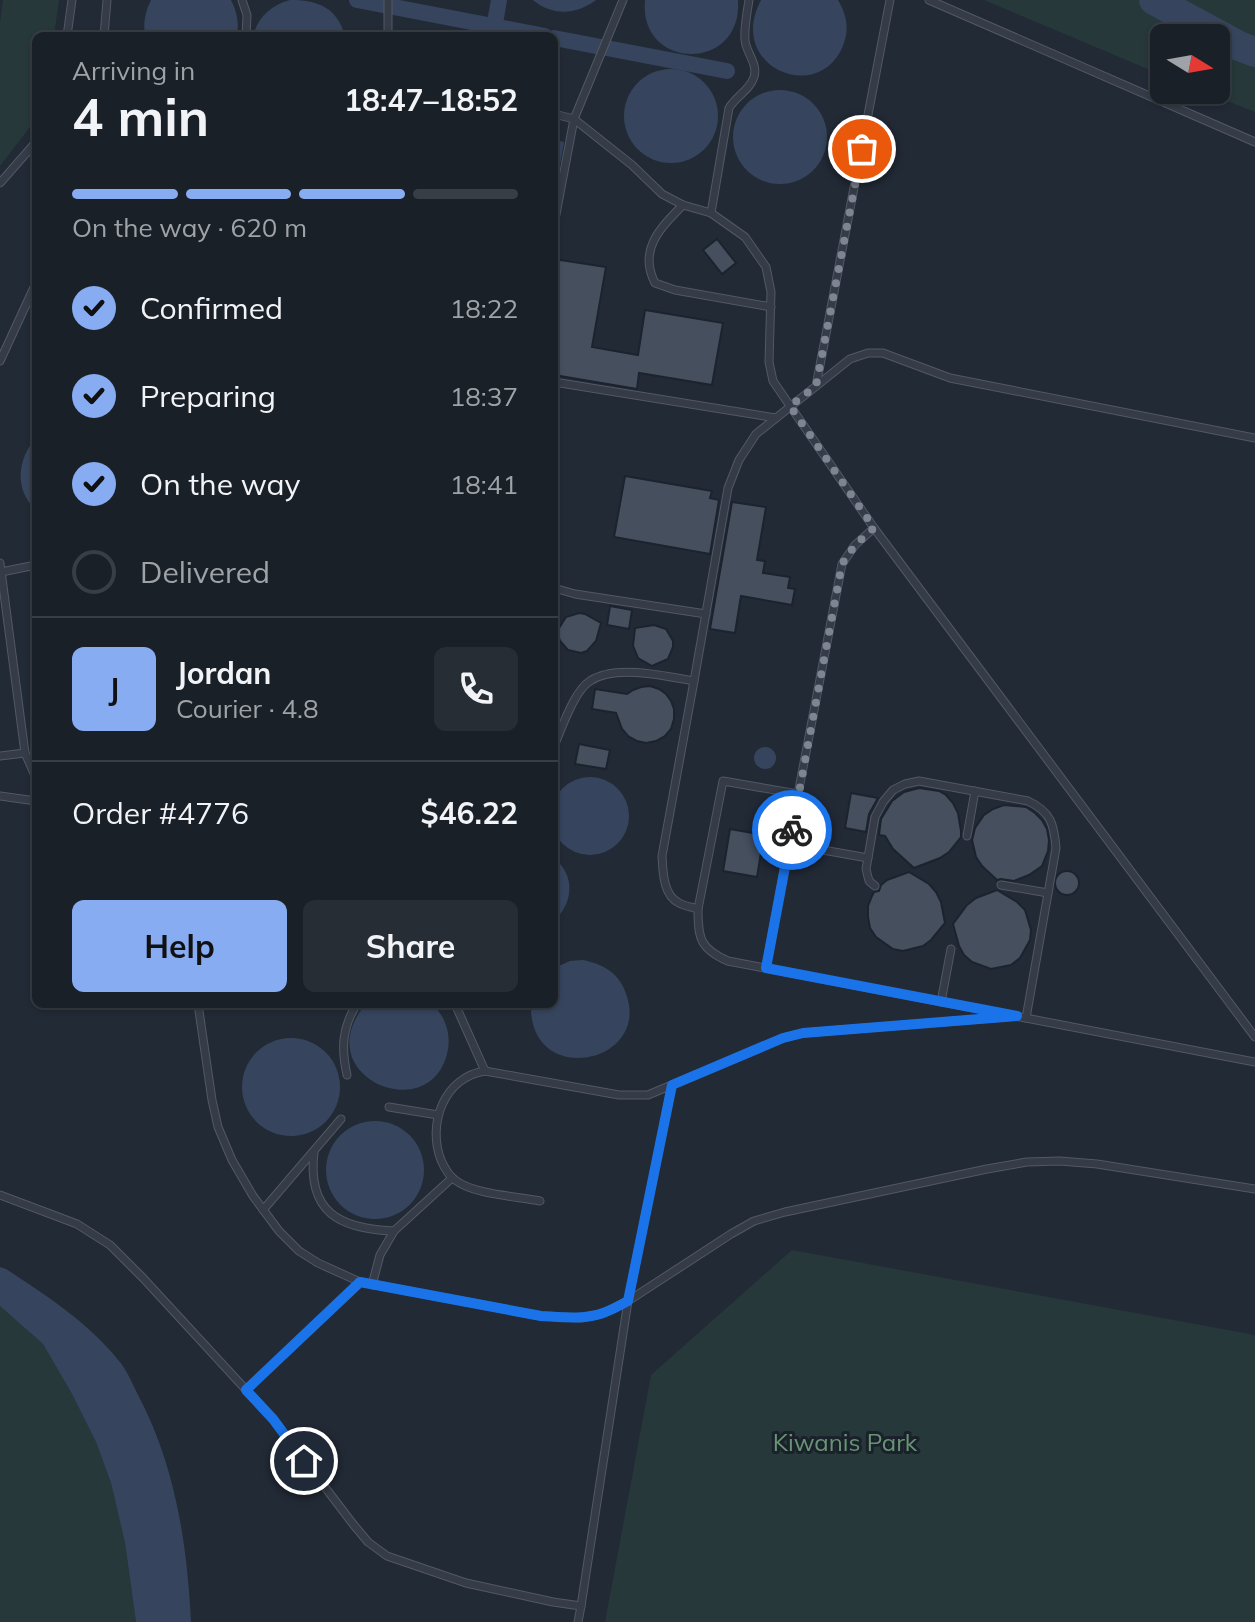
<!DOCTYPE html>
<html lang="en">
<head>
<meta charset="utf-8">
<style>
	:root { --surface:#1a2028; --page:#272d34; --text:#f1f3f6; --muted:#9fa3a8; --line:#383e45; --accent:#87acf1 }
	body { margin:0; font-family:Mulish,sans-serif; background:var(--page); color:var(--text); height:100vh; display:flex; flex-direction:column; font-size:30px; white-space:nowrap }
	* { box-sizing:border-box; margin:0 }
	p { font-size:26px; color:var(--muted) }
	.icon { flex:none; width:44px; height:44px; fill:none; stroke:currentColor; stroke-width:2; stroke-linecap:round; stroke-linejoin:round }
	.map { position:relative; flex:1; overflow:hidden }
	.drawer { position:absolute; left:32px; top:32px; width:526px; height:976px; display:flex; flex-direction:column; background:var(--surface); border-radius:12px; box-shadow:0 2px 6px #0004,0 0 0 2px var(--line) }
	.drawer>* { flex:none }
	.needle { width:52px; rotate:101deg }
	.fabs { position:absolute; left:1150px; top:24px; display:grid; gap:16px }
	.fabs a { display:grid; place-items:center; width:80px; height:80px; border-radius:12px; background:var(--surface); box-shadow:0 2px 6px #0004,0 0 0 2px var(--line); font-size:40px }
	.pin { position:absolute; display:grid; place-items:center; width:68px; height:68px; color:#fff; margin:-34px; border:4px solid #fff; border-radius:50%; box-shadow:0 2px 8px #0007 }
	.courier { position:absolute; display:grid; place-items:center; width:80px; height:80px; margin:-40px; border:6px solid #1a73e8; border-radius:50%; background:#fff; color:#222; box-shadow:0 2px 10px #0007 }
	.overview em { font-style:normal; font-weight:700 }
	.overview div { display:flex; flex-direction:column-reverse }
	.overview { display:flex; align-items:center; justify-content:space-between; height:136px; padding:0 40px }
	h1 { font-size:52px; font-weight:700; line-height:60px }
	.bar { display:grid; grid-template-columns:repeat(4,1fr); gap:12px 8px; align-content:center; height:96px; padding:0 40px }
	.bar i { height:10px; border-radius:6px; background:var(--line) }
	.bar .current { background:var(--accent) }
	.bar p { grid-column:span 4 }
	.line { display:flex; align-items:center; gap:20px; padding:0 40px; border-top:2px solid var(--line) }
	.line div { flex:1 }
	.round { display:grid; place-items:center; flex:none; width:84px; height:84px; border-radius:12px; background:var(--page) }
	ol { padding:0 40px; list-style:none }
	li { display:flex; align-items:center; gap:24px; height:88px }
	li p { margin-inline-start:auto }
	li .icon { padding:8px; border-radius:50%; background:var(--accent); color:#111; stroke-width:4 }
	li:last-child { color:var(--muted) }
	li i { width:44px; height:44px; border:4px solid var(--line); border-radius:50% }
	.button { display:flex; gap:16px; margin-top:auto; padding:16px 40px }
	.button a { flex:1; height:92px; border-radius:12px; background:var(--accent); color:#111; font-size:32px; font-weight:700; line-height:92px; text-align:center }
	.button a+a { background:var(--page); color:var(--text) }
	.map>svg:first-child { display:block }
	.green { fill:#263839 }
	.water { fill:#36455d }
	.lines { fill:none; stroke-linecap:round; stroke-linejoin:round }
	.canal { stroke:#36455d; stroke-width:16 }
	.river { stroke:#36455d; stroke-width:30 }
	.building { fill:#454f5e; stroke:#1c232e; stroke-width:2 }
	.service-casing { stroke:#525965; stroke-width:9 }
	.service { stroke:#353c47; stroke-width:7 }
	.done { stroke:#7e8592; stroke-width:8; stroke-dasharray:0 14.4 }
	.route { stroke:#1a73e8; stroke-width:10 }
	.labels { text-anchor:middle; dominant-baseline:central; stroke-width:6; stroke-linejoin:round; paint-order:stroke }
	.park-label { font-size:24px; fill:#689374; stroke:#1a212b }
</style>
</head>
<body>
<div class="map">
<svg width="1255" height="1622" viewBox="0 0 1255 1622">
	<rect width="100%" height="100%" fill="#222a36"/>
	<g class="green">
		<path d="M3,0h56l-5,36h-18v83l-36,47v-143z"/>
		<path d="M984,0h271v112l-56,-22h17v-52h-52v38z"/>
		<path d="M792,1250l463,85v287h-650l46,-247z"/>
		<path d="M0,1306l43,38 29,50 24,48 15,41 14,60 11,79h-136z"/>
	</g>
	<g class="water">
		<path d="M151,0h80c6,12 8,23 6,36h-92c-2,-13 0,-24 6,-36z"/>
		<path d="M290,0c27,0 47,7 55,36h-92c5,-19 18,-31 37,-36z"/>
		<path d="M533,0h63c-20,15 -44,16 -63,0z"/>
		<path d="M645,0h93c5,73 -100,71 -93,0z"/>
		<path d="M761,0h77c9,15 12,31 4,48 -26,57 -116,18 -81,-48z"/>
		<circle cx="671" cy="116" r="47"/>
		<circle cx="780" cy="137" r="47"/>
		<path d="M554,140l10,2 -10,56z"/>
		<path d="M36,438v72c-22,-20 -19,-51 0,-72z"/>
		<circle cx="765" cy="758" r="11"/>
		<circle cx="590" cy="816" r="39"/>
		<path d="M554,858c22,18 19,45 0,63z"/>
		<path d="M583,960c19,4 35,12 42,31 30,73 -97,99 -94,13h23v-36l16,-7z"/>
		<path d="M366,1004h66c12,11 19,28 16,45 -14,81 -144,28 -82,-45z"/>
		<circle cx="291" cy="1087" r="49"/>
		<circle cx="375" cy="1170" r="49"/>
		<path d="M0,1267l6,2c41,27 83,54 113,92 8,9 13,22 18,32 38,71 50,149 54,229h-55l-11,-79 -14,-60 -15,-41 -24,-48 -29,-50 -43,-38z"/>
	</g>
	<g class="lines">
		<g class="canal">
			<path d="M357,0l188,36"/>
			<path d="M493,34l6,-34"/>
			<path d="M554,38l173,33"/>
		</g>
		<path class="river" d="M1154,0l85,46 16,6"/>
	</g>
	<g class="building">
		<path d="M717,239l19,24 -14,11 -19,-24z"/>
		<path d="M554,259l52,8 -14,80 46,8 7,-45 78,13 -11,62 -73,-12 -2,16 -83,-14z"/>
		<path d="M625,476l87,15 -2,7 9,2 -9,54 -96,-17z"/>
		<path d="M732,502l34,5 -9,53 8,1 -2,12 27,4 -2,11 7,1 -3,16 -51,-9 -6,37 -25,-4z"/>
		<path d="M610,606l22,4 -3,19 -22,-4z"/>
		<path d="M579,613l6,1 16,9 -5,18 -9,10 -6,2 -13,-3 -8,-9 -2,-7 1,-6 7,-11z"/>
		<path d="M654,625l12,4 7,12v6l-5,12 -16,7 -14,-8 -5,-12 2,-18z"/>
		<path d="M650,686l9,3 7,5 5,7 3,8v10l-3,10 -6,7 -9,5 -10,2 -9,-2 -9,-5 -6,-7 -6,-16 -24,-4 3,-20 32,5 6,-4 8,-3z"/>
		<path d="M579,744l31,6 -4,19 -31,-5z"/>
		<path d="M919,788l20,3 7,4 7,8 5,10 3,18v6l-12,15 -9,6 -26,10 -21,-19 -8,-13 -6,-1 2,-16 11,-18 12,-9z"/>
		<path d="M851,793l27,5 -9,16 -3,18 -21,-4z"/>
		<path d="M1004,805l22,2 9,6 7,7 5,9 2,11 -1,11 -6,15 -13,9 -15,6 -13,-2 -4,1 -15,-14 -6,-9 -4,-17 3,-12 9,-13 9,-6z"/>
		<path d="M730,829l34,6 -7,42 -34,-6z"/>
		<circle cx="1067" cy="883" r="12"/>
		<path d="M909,872l20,12 7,8 5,10 4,21 -14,17 -8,6 -20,5 -10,-2 -17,-12 -6,-9 -2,-11v-11l4,-10 2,-4 5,-1 2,-6 6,-5z"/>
		<path d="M997,890l20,12 8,8 6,20 -1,10 -10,18 -9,7 -20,4 -19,-7 -8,-7 -5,-9 -6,-22 14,-19 9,-7z"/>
	</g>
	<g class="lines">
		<g class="service-casing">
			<g id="service">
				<path d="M242,0l5,15 -1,21"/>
				<path d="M388,0v36"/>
				<path d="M929,0l326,142"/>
				<path d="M67,36l5,-36"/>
				<path d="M104,36l3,-36"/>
				<path d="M554,114l20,5 58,46 30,29 21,11 28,8 34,24 21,30 5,25 -2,70 4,19 101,147"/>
				<path d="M0,183l36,-41"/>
				<path d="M683,205c-23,23 -45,45 -28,78l20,7 96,17"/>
				<path d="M711,213l18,-105c7,-12 21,-18 25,-31 4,-14 -8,-24 -9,-37 -1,-13 2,-27 4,-40"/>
				<path d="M554,225l20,-106 49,-119"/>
				<path d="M0,361l36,-78"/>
				<path d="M554,382l222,36"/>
				<path d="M816,386l74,-386"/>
				<path d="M0,563l25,190 11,25"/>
				<path d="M1,572l35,-7"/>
				<path d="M554,588l21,6 131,20"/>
				<path d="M694,681l34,-193 11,-28 17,-26 94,-75 18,-6h15l67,25 305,60"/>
				<path d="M554,746c8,-18 20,-55 36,-65 25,-17 76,-5 104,0l-32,175c1,16 1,39 17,47 5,3 13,4 19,6"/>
				<path d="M0,756l25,-3"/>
				<path d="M0,796l36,5"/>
				<path d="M967,836l8,-45"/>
				<path d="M789,844l79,14"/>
				<path d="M1001,885l47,8"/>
				<path d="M875,886l-6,-5 -3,-12 9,-52 8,-15 10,-12 12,-6 14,-3 109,20c23,11 26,23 28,47l-30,170"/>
				<path d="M766,968l32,-174"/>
				<path d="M941,1002l10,-53"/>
				<path d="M198,1004l14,96 6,27 14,33 21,36 26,35 20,20 19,12 42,19 181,34 40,2 20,-4 27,-13 103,-67 23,-13 31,-9 202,-43 40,-7 33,-1 37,3 158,25"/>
				<path d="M455,1004l30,67"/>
				<path d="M1255,1037l-381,-509 -19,17 -13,19 -44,230 -75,-13 -25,128c0,29 2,40 30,52l527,101"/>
				<path d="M347,1075c-6,-27 -5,-48 10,-71"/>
				<path d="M389,1107l49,8"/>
				<path d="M314,1152c-7,60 25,77 80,79"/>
				<path d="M0,1195l77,29 33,21 33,33 130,141 80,105 15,18 19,14 79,27 87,19 28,4 47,-305 44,-216"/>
				<path d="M540,1201c-24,-5 -65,-6 -85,-21 -7,-5 -11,-13 -14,-20 -14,-36 3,-83 44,-89l134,24h29l135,-57 20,-5 204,-16"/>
				<path d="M263,1210l78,-91"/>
				<path d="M372,1285l8,-30 14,-24 58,-53"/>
				<path d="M246,1390l114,-108"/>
				<path d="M578,1622l3,-16"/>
			</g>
		</g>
		<use href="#service" class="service"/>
	</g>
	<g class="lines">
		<path class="done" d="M792,830l50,-266 13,-19 19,-17 -84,-122 26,-20 46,-237"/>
		<path class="route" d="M304,1461l-31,-42 -27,-29 114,-108 181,34c20,1 43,4 62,-3 9,-3 17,-8 25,-12l44,-216 111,-47 20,-5 214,-17 -251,-48 26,-138"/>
	</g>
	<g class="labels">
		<g class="park-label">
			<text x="845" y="1442">Kiwanis Park</text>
		</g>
	</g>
</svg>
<div class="fabs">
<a><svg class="needle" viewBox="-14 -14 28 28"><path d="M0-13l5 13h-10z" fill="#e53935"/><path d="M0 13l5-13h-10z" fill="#9fa3a8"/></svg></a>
</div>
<div class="pin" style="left:862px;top:149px;background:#ea580c"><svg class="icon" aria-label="bag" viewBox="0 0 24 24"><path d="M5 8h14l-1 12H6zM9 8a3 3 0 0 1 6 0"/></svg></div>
<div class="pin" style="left:304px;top:1461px;background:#1f2937"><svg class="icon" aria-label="home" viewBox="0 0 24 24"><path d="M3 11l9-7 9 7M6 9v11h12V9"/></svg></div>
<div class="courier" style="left:792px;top:830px"><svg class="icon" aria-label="bike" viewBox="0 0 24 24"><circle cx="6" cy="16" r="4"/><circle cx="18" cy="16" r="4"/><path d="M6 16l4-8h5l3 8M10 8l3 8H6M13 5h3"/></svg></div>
<section class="drawer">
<div class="overview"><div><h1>4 min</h1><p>Arriving in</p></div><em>18:47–18:52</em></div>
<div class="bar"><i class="current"></i><i class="current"></i><i class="current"></i><i></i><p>On the way · 620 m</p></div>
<ol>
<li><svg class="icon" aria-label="check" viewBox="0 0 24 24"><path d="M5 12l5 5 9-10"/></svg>Confirmed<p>18:22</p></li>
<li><svg class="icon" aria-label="check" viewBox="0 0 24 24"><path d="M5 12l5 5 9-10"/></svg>Preparing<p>18:37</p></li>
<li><svg class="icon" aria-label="check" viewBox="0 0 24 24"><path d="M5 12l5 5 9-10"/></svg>On the way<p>18:41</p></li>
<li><i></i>Delivered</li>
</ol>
<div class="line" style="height:144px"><b class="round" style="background:var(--accent);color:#111">J</b><div><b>Jordan</b><p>Courier · 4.8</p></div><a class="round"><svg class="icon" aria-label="phone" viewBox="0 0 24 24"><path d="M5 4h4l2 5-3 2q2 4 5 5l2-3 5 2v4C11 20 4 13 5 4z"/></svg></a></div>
<div class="line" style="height:104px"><div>Order #4776</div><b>$46.22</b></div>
<div class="button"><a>Help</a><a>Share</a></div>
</section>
</div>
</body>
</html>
